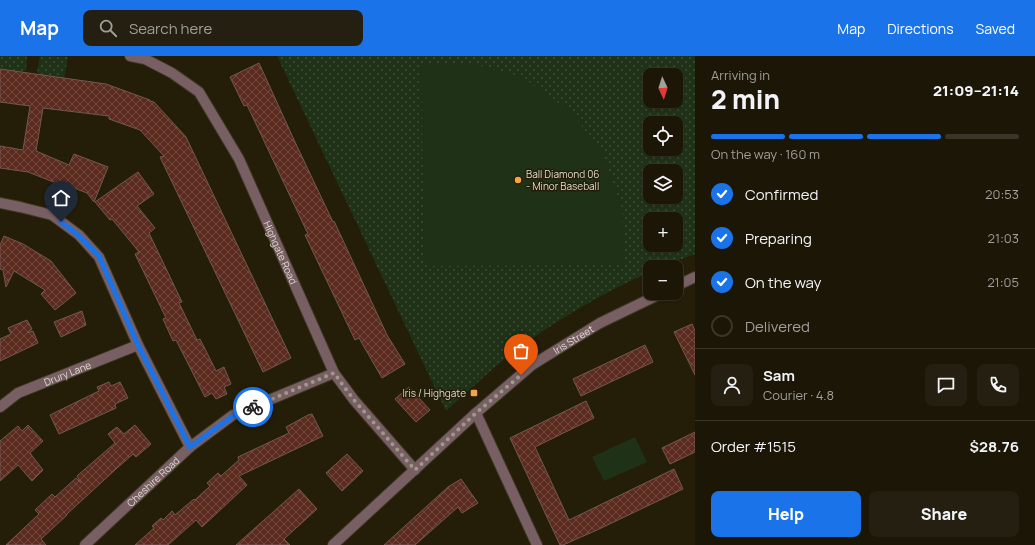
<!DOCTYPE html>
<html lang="en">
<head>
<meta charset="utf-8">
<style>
	:root { --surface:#1b1606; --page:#241f10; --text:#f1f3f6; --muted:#a09f9b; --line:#393528; --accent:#1a73e8 }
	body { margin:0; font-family:Manrope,sans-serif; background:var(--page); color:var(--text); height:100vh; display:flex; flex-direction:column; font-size:15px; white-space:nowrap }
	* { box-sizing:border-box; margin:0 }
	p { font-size:13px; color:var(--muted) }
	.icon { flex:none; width:22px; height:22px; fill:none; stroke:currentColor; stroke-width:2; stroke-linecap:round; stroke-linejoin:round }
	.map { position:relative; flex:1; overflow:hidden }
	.sheet { display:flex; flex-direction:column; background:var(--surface); width:340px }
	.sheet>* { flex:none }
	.needle { width:26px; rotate:176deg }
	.buttons { position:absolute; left:643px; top:12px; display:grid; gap:8px }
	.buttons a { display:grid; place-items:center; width:40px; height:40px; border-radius:8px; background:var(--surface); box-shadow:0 1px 3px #0004,0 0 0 1px var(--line); font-size:20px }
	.pin { position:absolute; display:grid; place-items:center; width:34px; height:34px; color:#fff; margin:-41px -17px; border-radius:50% 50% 50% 0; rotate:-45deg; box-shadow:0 0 4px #0007 }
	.pin .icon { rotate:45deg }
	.courier { position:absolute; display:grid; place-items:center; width:40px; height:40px; margin:-20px; border:3px solid #1a73e8; border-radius:50%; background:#fff; color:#222; box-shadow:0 1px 5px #0007 }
	.overview em { font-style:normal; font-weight:800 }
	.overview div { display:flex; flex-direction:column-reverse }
	.overview { display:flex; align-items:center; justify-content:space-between; height:68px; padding:0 16px }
	h1 { font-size:26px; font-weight:800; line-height:30px }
	.bar { display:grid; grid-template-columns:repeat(4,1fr); gap:6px 4px; align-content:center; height:48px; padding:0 16px }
	.bar i { height:5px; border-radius:3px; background:var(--line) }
	.bar .selected { background:var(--accent) }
	.bar p { grid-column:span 4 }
	.line { display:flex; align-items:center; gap:10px; padding:0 16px; border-top:1px solid var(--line) }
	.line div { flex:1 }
	.round { display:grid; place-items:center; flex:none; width:42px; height:42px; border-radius:8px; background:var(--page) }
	ol { padding:0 16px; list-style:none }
	li { display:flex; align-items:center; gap:12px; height:44px }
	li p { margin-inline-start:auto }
	li .icon { padding:4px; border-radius:50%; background:var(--accent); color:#fff; stroke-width:4 }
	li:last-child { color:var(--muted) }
	li i { width:22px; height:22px; border:2px solid var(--line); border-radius:50% }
	.primary-button { display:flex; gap:8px; margin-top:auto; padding:8px 16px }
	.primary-button a { flex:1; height:46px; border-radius:8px; background:var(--accent); color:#fff; font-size:16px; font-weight:800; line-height:46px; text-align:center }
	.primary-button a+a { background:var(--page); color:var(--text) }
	header { display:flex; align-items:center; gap:24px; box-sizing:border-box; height:56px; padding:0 20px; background:var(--accent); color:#fff }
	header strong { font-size:19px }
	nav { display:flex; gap:22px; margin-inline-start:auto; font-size:14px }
	.search { width:280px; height:36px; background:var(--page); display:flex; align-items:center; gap:10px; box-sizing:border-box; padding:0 14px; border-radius:8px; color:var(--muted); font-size:15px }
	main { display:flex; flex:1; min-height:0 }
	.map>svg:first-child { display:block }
	.green { fill:url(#green-dots); fill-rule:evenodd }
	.pitch { fill:#1f3116 }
	.building { fill:url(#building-cross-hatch); stroke:#725851 }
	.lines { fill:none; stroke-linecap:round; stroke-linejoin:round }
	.minor-casing { stroke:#3e3824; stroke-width:12 }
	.minor { stroke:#785f63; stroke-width:10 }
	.done { stroke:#9e9989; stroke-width:4; stroke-dasharray:0 7.2 }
	.route { stroke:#1a73e8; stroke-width:5 }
	.poi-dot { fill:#f6a247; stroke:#241e08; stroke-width:1.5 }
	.labels { text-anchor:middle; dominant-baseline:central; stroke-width:3; stroke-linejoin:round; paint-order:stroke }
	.poi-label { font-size:10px; fill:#dfdbce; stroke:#241e08; text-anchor:start }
	.street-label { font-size:10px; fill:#dfdbce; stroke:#241e08 }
</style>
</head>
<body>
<header>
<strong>Map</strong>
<div class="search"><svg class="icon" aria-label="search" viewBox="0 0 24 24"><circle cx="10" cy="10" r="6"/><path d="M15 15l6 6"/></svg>Search here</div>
<nav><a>Map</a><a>Directions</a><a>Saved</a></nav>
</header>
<main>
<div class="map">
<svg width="695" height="489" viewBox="0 0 695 489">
	<defs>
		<pattern id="green-dots" width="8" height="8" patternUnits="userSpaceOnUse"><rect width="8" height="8" fill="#1f3116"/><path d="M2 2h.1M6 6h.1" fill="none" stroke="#3f4e37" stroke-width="1.8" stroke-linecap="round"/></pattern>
		<pattern id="building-cross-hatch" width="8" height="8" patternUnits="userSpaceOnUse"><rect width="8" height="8" fill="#5c2b1f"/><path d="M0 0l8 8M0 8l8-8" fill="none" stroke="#73493e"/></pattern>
	</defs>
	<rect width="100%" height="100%" fill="#241e08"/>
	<g class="green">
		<path d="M0,0h27l-1,15h-5v2l-21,-4z"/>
		<path d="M40,0l28,1 -4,22 -24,-4 -3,-3z"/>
		<path d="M277,0h418v198l-34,13h-11v5c-55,24 -107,56 -154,94 -17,15 -33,30 -50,45zM650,19h26v26h-26zM650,67h26v26h-26zM650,115h26v26h-26zM650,163h26v26h-26z"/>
	</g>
	<g class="pitch">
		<path d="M421,7l52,1 49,13 48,34 33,42 19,55 2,57 -191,1 -9,-8z"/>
		<path d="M635,381l12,25 -43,19 -12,-24z"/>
	</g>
	<g class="building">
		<path d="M259,7l36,79 38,80 1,-1 53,114 18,29 -23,14 -23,-40 -4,2 -50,-105 3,-1 -61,-129 -3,1 -14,-29z"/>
		<path d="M0,13l106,15 44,16v1l4,1 32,35 105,221 -28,14 -103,-215 4,-1 -24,-26 -31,-11v-3l-66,-8 -7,43 33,14 5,-11 34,13 -14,35 -7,-9 -31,-12v2l-28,-11 -28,-4v-22l23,4 7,-44 -30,-4z"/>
		<path d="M138,116l16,22 -17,12 18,22 -6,5 33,69 -3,1 18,37 3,-1 16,32 8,-4 7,17 -7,3 3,7 -11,5 -4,-6 -7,4 -29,-57 -3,1 -10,-22 3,-1 -31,-64 4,-2 -27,-33 -2,1 -15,-18z"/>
		<path d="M4,180l19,8 28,17 25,32 -21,17 -14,-16 4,-4 -31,-19 -8,16 -3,-17 -3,-1v-24z"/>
		<path d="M82,255l4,14 -25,12 -7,-15z"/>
		<path d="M27,264l5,9 -5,4 6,-2 5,12 -38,18v-22l11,-5 -3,-6z"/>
		<path d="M692,268l3,7v44l-21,-43z"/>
		<path d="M645,289l8,17 -72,34 -8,-17z"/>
		<path d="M109,326l2,4 9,-4 8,16 -13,6 1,4 -57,26 -9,-19 49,-24 -2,-4z"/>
		<path d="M409,331l21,23 -14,12 -21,-23z"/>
		<path d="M586,345l8,17 -59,29 34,73 105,-51 9,20 -86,41 -34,15h-3l-50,-107z"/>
		<path d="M312,358l11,22 -84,40 8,9 -45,42 -6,-7 -28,25h-33l19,-17 -2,-2 9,-8 2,2 9,-9 3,4 19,-16 1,1 15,-14 -3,-3 11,-10 3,3 18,-16 -1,-3 51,-24 -3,-6 22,-12z"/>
		<path d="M28,369l15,16 -13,12 13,17 -11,11 -14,-16 -18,16v-40l18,-15 4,5z"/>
		<path d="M135,369l16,19 -15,13 -3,-3 -17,15 -49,45v1l-26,24 5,6h-40l33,-31 -4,-4 17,-16 3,3 21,-19 5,5 -4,-7 38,-33 -7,-9 9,-7 7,7z"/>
		<path d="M695,376v20l-25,12 -8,-16z"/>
		<path d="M347,398l16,17 -21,20 -16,-18z"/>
		<path d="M461,423l17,24 -16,10 -4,-6 -43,38h-31l64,-58z"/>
		<path d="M299,433l18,20 -33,30 6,6h-54z"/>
	</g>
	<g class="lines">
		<g class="minor-casing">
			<g id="minor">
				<path id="s1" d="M130,0l15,3 27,14 27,19 40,67 95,214 20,27 61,70"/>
				<path d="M0,147l20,4 32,8 27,20 20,22 39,88 52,102"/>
				<path d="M676,230l19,-9"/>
				<path id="s2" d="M0,351l18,-14 120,-48"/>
				<path d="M476,357l61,132"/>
				<path id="s3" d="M85,489l105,-98 43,-32 101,-42"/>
				<path id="s4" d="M333,489l143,-132 56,-48 68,-42 62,-30"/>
			</g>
		</g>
		<use href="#minor" class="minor"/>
	</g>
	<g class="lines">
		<path class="done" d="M253,351l81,-34 20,27 61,70 61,-57 45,-38"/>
		<path class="route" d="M61,166l17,13 21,21 39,89 52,102 43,-31 20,-9"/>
	</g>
	<g class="poi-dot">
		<circle cx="518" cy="124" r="4"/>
		<rect x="470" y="333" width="8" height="8" rx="2"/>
	</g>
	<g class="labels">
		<g class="poi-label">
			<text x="526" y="118">Ball Diamond 06<tspan x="526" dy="12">- Minor Baseball</tspan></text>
			<text x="466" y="337" text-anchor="end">Iris / Highgate</text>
		</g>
		<g class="street-label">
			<text stroke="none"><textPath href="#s1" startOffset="259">Highgate Road</textPath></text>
			<text stroke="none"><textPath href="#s4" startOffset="317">Iris Street</textPath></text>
			<text stroke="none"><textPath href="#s2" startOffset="76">Drury Lane</textPath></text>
			<text stroke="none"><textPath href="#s3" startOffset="93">Cheshire Road</textPath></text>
		</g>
	</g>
</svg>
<div class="buttons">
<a><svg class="needle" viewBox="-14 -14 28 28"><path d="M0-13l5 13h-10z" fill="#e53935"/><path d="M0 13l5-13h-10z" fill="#a09f9b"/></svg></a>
<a><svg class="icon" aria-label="locate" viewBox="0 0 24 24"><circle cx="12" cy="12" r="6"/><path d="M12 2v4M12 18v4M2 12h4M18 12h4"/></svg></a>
<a><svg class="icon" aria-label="layers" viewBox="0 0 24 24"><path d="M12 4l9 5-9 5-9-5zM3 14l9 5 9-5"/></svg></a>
<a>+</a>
<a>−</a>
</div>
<div class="pin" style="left:521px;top:319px;background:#ea580c"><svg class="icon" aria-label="bag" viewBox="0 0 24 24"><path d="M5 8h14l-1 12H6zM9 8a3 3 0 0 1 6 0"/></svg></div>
<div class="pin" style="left:61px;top:166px;background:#1f2937"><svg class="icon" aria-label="home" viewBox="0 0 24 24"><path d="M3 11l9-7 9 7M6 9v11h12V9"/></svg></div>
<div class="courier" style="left:253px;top:351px"><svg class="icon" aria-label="bike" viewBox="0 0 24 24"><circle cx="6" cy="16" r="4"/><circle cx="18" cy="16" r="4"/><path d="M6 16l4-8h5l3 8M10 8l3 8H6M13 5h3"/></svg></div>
</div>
<section class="sheet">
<div class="overview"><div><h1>2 min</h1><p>Arriving in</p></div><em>21:09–21:14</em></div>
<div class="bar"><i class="selected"></i><i class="selected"></i><i class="selected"></i><i></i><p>On the way · 160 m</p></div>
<ol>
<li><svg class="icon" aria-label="check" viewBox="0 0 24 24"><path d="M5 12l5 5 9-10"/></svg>Confirmed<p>20:53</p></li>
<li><svg class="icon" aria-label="check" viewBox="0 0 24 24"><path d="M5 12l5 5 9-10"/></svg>Preparing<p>21:03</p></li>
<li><svg class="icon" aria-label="check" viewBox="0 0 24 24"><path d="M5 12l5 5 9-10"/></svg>On the way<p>21:05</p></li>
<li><i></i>Delivered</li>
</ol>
<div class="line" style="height:72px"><a class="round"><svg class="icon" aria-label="person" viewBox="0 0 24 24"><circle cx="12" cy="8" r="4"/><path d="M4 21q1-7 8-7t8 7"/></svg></a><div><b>Sam</b><p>Courier · 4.8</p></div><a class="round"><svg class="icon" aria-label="chat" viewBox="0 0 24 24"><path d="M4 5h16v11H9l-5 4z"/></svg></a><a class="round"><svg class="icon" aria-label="phone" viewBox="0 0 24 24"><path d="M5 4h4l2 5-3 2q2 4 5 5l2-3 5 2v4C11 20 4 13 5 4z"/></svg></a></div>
<div class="line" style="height:52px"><div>Order #1515</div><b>$28.76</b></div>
<div class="primary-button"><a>Help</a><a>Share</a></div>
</section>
</main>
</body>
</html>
